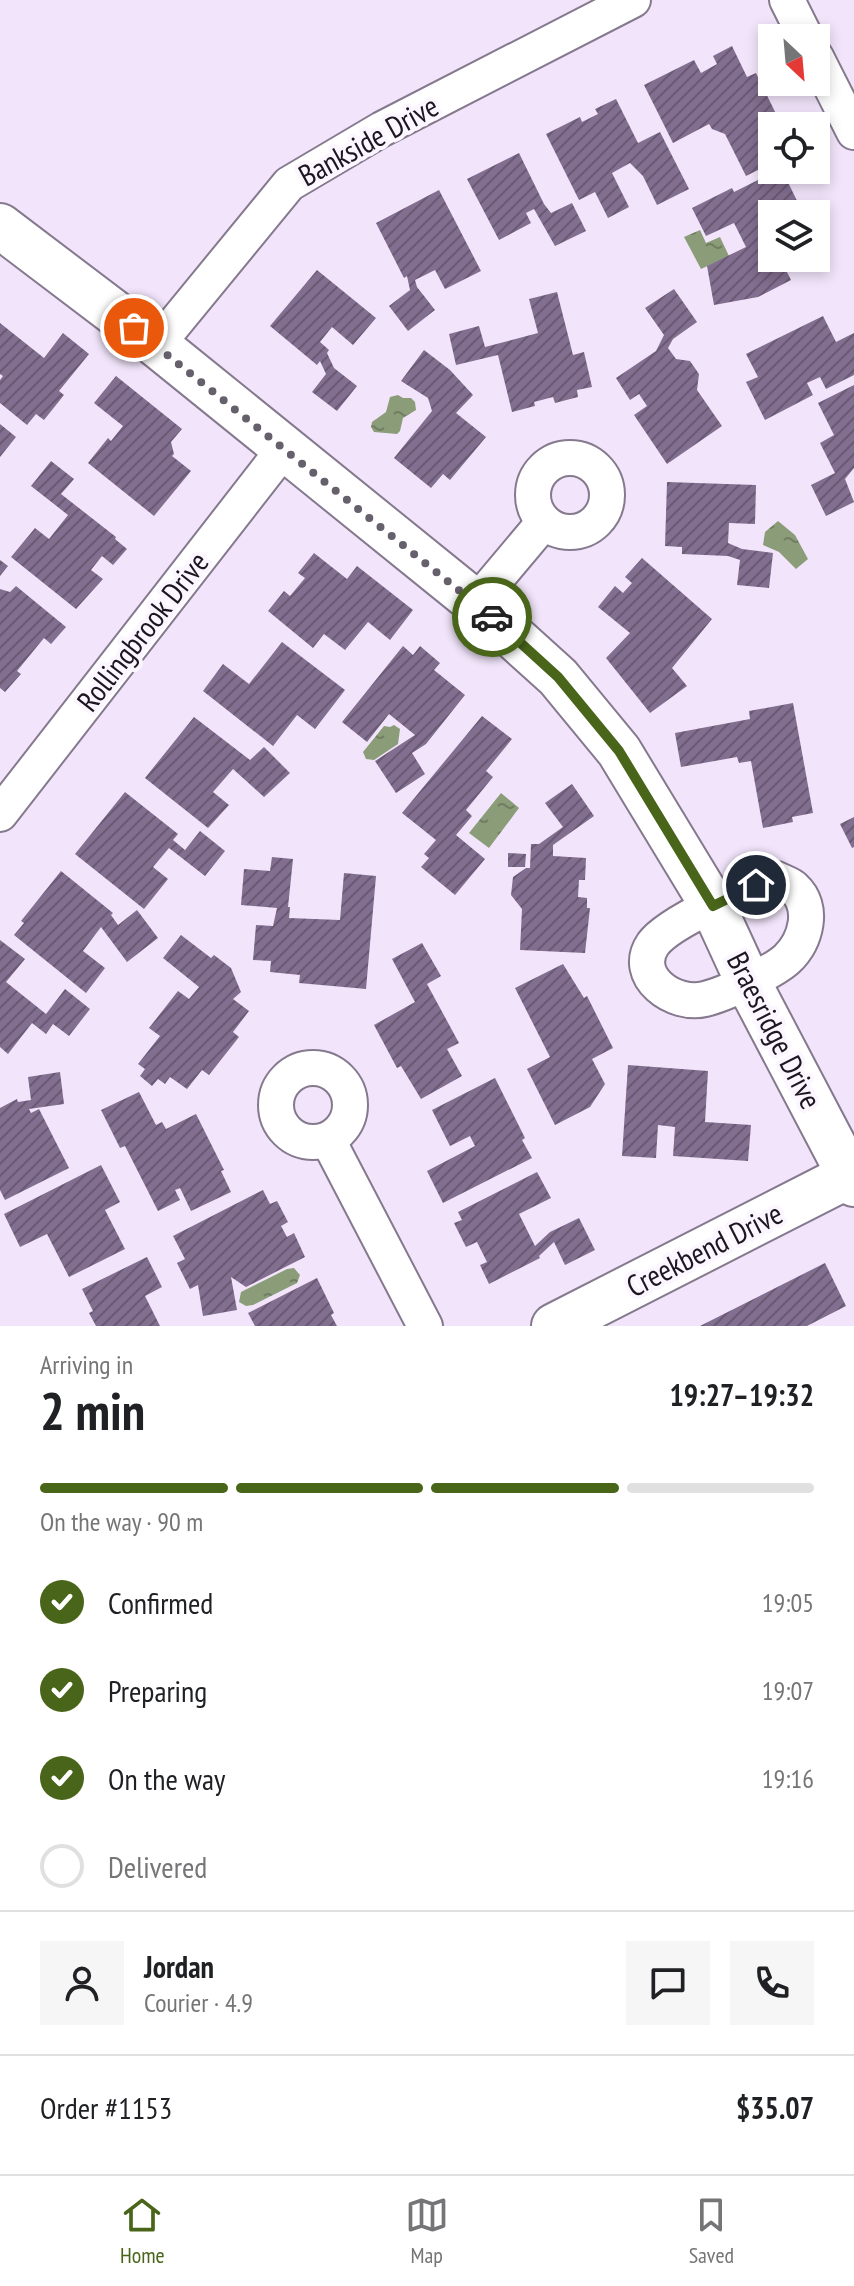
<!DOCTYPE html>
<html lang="en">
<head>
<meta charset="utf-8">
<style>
	:root { --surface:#fff; --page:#f6f6f6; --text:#202124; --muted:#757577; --line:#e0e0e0; --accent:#486519 }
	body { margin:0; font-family:"PT Sans Narrow",sans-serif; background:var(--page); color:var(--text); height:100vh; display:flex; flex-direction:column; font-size:30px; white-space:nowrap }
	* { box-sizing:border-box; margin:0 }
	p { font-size:26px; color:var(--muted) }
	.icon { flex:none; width:44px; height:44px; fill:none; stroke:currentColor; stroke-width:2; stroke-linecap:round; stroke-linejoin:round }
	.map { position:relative; height:1326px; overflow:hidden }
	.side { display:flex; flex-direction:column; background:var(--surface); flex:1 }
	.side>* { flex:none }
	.needle { width:52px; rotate:154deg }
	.controls { position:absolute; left:758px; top:24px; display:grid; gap:16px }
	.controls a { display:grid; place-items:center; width:72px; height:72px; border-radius:0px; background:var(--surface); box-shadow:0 4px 12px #0003; font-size:40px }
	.pin { position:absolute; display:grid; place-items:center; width:68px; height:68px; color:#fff; margin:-34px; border:4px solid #fff; border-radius:50%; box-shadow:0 2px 8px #0007 }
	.courier { position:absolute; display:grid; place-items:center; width:80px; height:80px; margin:-40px; border:6px solid #486519; border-radius:50%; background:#fff; color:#222; box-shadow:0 2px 10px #0007 }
	.headline em { font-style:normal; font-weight:700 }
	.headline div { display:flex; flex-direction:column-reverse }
	.headline { display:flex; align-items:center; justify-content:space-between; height:136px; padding:0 40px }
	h1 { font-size:52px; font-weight:700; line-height:60px }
	.bar { display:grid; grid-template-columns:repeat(4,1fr); gap:12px 8px; align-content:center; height:96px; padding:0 40px }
	.bar i { height:10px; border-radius:6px; background:var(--line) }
	.bar .on { background:var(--accent) }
	.bar p { grid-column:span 4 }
	.line { display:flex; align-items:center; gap:20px; padding:0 40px; border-top:2px solid var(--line) }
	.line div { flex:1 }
	.round { display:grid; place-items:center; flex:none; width:84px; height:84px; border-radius:0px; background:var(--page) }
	ol { padding:0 40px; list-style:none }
	li { display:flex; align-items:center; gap:24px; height:88px }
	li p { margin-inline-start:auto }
	li .icon { padding:8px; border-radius:50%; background:var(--accent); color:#fff; stroke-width:4 }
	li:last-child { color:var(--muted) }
	li i { width:44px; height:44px; border:4px solid var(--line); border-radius:50% }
	.tab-bar { display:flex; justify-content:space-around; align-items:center; height:112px; border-top:2px solid var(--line); background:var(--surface); font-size:22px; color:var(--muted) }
	.tab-bar a { display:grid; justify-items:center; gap:4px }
	.tab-bar .on { color:var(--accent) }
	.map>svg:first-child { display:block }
	.water { fill:url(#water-ripples) }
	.building { fill:url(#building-hatch) }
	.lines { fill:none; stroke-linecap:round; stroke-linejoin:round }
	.street-casing { stroke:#85798e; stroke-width:38 }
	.secondary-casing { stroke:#85798e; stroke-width:48 }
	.street { stroke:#fff; stroke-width:34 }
	.secondary { stroke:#fff; stroke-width:44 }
	.done { stroke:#665f6c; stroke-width:8; stroke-dasharray:0 14.4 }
	.route { stroke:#486519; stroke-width:10 }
	.labels { text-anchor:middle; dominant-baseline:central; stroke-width:8; stroke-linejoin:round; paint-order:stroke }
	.street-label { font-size:30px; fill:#1b171f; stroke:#fbf6ff }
</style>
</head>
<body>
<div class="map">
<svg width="854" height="1326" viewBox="0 0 854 1326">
	<defs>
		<pattern id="water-ripples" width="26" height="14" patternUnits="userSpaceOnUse" patternTransform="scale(2)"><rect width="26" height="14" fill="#8b9c78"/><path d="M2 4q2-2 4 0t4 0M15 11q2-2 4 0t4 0" fill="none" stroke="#717e62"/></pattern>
		<pattern id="building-hatch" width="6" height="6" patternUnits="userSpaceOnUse" patternTransform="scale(2)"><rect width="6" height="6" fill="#826e8f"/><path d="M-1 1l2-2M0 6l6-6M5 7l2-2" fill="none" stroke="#6a5974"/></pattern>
	</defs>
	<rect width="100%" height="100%" fill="#f2e5fb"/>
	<g class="water">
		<path d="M700,230l6,13 14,-6 9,19 -28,13 -17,-32z"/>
		<path d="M398,395l5,3h8l4,4 1,8 -13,8 -3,13 -3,3 -23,-2 -3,-5 1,-5 14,-10 4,-15z"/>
		<path d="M778,521l17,14 13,24 -12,10 -17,-17 -16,-7 2,-13z"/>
		<path d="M394,725l6,4 -2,15 -24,16 -8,-1 -3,-7 21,-26 6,1z"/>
		<path d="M501,793l18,15 -30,40 -20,-15z"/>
		<path d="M294,1268l6,7 -3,8 -44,22 -7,1 -7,-4 2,-10 46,-23z"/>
	</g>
	<g class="building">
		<path d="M732,46l15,31 9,-4 26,53h-10v37l-26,13 -21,-42 -13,-5 -3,-5 -36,19 -29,-58 50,-25 7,13 16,-9 -4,-8z"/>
		<path d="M616,99l22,44 22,-11 29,57 -32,16 -14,-29 -13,-13 -18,10 17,34 -21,11 -13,-26 -16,8 -33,-66 34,-17 2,5 16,-8 -3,-5z"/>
		<path d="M519,153l25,51 7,9 21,-10 14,28 -31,15 -21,-37 -8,4 5,10 -32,17 -32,-61z"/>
		<path d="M778,170h4l20,41 -5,3h-25v44h8l11,22 -33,17 -44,8 -7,-39 39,-19 -12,-24 -28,13 -14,-28 40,-20 2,4z"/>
		<path d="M439,190l42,81 -36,18 -10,-19 -20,10 2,7 18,23 -27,21 -19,-25 21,-16 -3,-14 -3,2 -28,-55z"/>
		<path d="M317,270l59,48 -23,27 -21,-18 -12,15 9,8 -2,3 7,15 23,18 -20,25 -25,-19 14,-18 -6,-13 -3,4 -47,-39z"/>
		<path d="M674,289l23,33 -24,17 -5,9 8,11 14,2 9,13 -2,16 25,36 -55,38 -33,-49 13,-9 -8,-12 -9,6 -14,-22 40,-27 8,-16 -19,-27z"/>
		<path d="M557,292l16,63 11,-3 8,35 -15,3 1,7 -23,6 -2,-6 -19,5 1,4 -23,6 -14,-57 -42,10 -7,-31 30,-8 6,21 53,-14 -9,-34z"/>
		<path d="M823,316l13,26 18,-9v42l-28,14 -6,-12 -13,6 6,12 -48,25 -19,-38 12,-5 -12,-23z"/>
		<path d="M0,323l44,35 19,-25 26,21 -30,37 5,4 -20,25 -8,-6 -9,11 -27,-22v-23l3,-4 -3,-2z"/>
		<path d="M424,350l26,20 23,25 -17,18 30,24 -36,43 -7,-6 -12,14 -37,-30 38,-47 -4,-13 -27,-17z"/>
		<path d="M116,376l66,53 -11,13 3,12 -2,2 19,15 -37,45 -66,-53 20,-25 3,3 12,-15 -29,-23z"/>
		<path d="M854,385v83l-9,11 9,23 -28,14 -15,-31 24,-12 -15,-30 14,-8 -16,-32z"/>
		<path d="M0,424l16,13 -16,20z"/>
		<path d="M51,461l23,18 -13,15 55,43 -1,2 12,10 -14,16 -11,-9 -11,14 12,9 -27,30 -65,-52 24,-29 14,11 19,-24 -37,-29z"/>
		<path d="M667,482l89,3 -1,39 -26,-1 -1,20 14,6 31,4 -4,35 -32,-3 3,-25 -12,-4 -46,-2v-7l-17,-1z"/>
		<path d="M314,553l33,26 10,-13 56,44 -23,30 -22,-18 -23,28 -21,-16 -11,14 -45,-37 16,-20 6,5 15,-18 -7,-5z"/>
		<path d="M642,558l70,61 -40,49 15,18 -37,27 -44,-55 24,-25 -32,-26 17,-21 8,7 9,-10 -7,-6z"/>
		<path d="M0,560l8,6 -8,10z"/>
		<path d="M16,586l50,41 -15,17 -7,-6 -27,33 4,3 -16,18 -5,-4v-99l10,3z"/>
		<path d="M282,642l63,48 -30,39 -18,-14 -24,31 -70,-55 20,-27 26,20z"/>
		<path d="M403,646l10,9 7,-9 20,17 -6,7 31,25 -39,49 -14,9 13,21 -29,19 -21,-32 40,-26 -26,-21 -22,28 -25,-20z"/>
		<path d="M793,703l20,110 -21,4 1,5 -30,6 -12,-67 -12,2 -2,-6 -56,10 -6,-34 75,-14 -1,-8z"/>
		<path d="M482,716l30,23 -26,32 7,6 -27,33 6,6 -16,19 29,24 -30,36 -34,-28 8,-9 -5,-4 12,-14 -34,-27z"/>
		<path d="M194,717l56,43 14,-13 26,26 -26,24 -31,-28 -20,23 16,13 -21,23 -63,-50z"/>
		<path d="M572,784l22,32 -41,29v11l33,2 -1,22h-6l-1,17 9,1v10h3l-5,45 -65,-3 2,-41 -11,-14 2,-18 13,-9h4l1,-24h8l24,-17 -18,-24z"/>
		<path d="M125,792l53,42 -5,6 12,10 15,-19 25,20 -20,25 -36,-28 -16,19 15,12 -24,30 -69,-55z"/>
		<path d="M854,817v30l-2,1 -12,-24z"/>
		<path d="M508,853l18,1 -1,13h-17z"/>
		<path d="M272,857l21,2 -5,48h2l-1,11 51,2 4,-47 32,3 -10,113 -67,-6 1,-8 -30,-3 1,-11 -18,-1 3,-35 17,1 4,-18 -36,-3 3,-36 26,2z"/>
		<path d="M61,871l52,42 -2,2 7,10 19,-15 21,28 -31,24 -26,-35 -18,24 22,17 -19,25 -72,-58 10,-12 -3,-2z"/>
		<path d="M181,935l30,23 3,-3 17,13 10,24 -8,7 16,12 -16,21 6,5 -30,38 -7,-5 -15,19 -17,-12 -5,7 -7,-5 -6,7 -12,-10 5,-7 -7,-5 22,-28 -11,-8 29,-37 11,8 10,-12 -36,-29z"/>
		<path d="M0,940l25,19 -19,23 40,32 19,-25 25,20 -21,27 -16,-12 -7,10 -14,-11 -24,31 -8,-7z"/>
		<path d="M422,943l19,33 -14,8 32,59 -12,6 15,27 -41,23 -20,-33 -4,2 -23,-43 41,-23 -23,-43z"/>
		<path d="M563,964l21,34 3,-2 26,52 -21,11 13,25 -15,23 -35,18 -28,-56 23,-12 -35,-69z"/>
		<path d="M628,1065l80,6 -3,51 46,3 -3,36 -75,-5 2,-29 -17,-2 -2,33 -34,-2z"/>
		<path d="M60,1072l4,32 -35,5 2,4 8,-4 30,59 -64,32 -5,-10v-82l17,-9 1,3 13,-2 -3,-23z"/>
		<path d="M495,1078l30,60 -3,2 10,18 -89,45 -16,-32 48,-25 -5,-10 -20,10 -18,-36z"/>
		<path d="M139,1092l17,33 6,-3 4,7 30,-15 28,56 -3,1 10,21 -40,19 -11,-23 -5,2 5,10 -22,11 -33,-65 -5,2 -19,-38z"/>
		<path d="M101,1165l19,37 -15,8 20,39 -56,28 -22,-43 -27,13 -16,-33z"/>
		<path d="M537,1172l14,26 -32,16 16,32 15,-14 29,-14 16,32 -30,15 -11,-23 -15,14 1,2 -51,26 -9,-19 7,-3 -10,-20 -11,5 -12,-24 8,-3 -4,-8z"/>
		<path d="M263,1190l7,14 7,-3 11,21 -7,4 6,11 7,-4 11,24 -59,30 -15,-10 6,33 -34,6 -5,-31 -8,4 -13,-26 8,-4 -12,-23z"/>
		<path d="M147,1257l15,30 -17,9 15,30h-64l-7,-13 4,-2 -11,-22z"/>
		<path d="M825,1263l21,43 -39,20h-107z"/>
		<path d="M317,1278l17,35 -3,2 6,11h-82l-7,-13z"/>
	</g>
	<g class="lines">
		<g class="street-casing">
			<g id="street">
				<path d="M787,0l19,38"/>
				<path d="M816,57l38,75"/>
				<path d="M157,345l132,-161 93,-55 251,-129"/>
				<circle cx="570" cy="495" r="37"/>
				<path d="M476,603l68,-81"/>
				<path d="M0,814l284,-365"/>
				<path d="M777,879c5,3 13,5 17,9 21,19 12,53 -7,71 -14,13 -62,35 -82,40 -31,8 -74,-23 -52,-55 16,-22 97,-58 124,-65z"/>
				<circle cx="313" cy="1105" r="37"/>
				<path d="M328,1140l97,186"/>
			</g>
		</g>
		<g class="secondary-casing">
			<g id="secondary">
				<path d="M0,226l157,119 319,258 82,74 61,74 94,155 35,76 106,202"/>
				<path d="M554,1326l300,-153"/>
			</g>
		</g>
		<use href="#street" class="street"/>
		<use href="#secondary" class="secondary"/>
	</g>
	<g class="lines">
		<path class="done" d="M134,328l358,289"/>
		<path class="route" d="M492,617l66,60 61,74 94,155 43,-21"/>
	</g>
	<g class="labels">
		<g class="street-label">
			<text transform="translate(368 140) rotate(-29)">Bankside Drive</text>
			<text transform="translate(142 631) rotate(-52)">Rollingbrook Drive</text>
			<text transform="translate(775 1030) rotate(63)">Braesridge Drive</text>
			<text transform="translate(704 1249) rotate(-27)">Creekbend Drive</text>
		</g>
	</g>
</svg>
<div class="controls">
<a><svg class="needle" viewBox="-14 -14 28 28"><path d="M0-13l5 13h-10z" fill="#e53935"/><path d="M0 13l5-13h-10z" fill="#757577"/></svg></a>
<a><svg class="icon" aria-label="locate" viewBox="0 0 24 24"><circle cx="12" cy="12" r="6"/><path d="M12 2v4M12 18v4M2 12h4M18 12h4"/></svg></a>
<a><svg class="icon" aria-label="layers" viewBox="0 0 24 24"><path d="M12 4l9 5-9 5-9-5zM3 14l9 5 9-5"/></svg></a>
</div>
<div class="pin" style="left:134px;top:328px;background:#ea580c"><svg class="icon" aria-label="bag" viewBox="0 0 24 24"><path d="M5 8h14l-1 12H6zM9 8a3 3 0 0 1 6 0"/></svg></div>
<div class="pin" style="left:756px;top:885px;background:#1f2937"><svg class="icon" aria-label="home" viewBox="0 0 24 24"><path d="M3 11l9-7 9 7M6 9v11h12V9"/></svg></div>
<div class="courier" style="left:492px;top:617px"><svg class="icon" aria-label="car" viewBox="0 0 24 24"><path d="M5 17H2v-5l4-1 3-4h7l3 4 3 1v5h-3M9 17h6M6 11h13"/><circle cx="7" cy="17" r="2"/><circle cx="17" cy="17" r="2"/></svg></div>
</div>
<section class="side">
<div class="headline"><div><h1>2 min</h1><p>Arriving in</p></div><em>19:27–19:32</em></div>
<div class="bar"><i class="on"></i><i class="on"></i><i class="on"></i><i></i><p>On the way · 90 m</p></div>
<ol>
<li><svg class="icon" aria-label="check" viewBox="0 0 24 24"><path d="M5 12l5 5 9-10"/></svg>Confirmed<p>19:05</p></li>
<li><svg class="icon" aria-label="check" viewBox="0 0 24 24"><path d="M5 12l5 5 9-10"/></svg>Preparing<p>19:07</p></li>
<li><svg class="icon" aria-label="check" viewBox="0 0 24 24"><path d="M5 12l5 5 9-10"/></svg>On the way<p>19:16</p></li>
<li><i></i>Delivered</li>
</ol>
<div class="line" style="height:144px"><a class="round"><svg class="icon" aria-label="person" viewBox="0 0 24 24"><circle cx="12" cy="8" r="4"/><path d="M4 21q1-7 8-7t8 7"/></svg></a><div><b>Jordan</b><p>Courier · 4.9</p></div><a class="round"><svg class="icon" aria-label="chat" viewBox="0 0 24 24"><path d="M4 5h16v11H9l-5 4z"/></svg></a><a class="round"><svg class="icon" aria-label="phone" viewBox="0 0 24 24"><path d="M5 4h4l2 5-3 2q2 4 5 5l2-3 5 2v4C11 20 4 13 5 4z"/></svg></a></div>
<div class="line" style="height:104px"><div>Order #1153</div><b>$35.07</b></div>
</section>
<nav class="tab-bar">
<a class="on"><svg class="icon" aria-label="home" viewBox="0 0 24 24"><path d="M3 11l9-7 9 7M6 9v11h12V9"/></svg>Home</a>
<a><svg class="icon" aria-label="map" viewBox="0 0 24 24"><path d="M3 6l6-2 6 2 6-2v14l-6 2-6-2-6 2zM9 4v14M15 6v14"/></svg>Map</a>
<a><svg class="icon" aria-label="saved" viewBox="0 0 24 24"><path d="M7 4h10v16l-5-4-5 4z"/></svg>Saved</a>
</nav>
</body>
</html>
